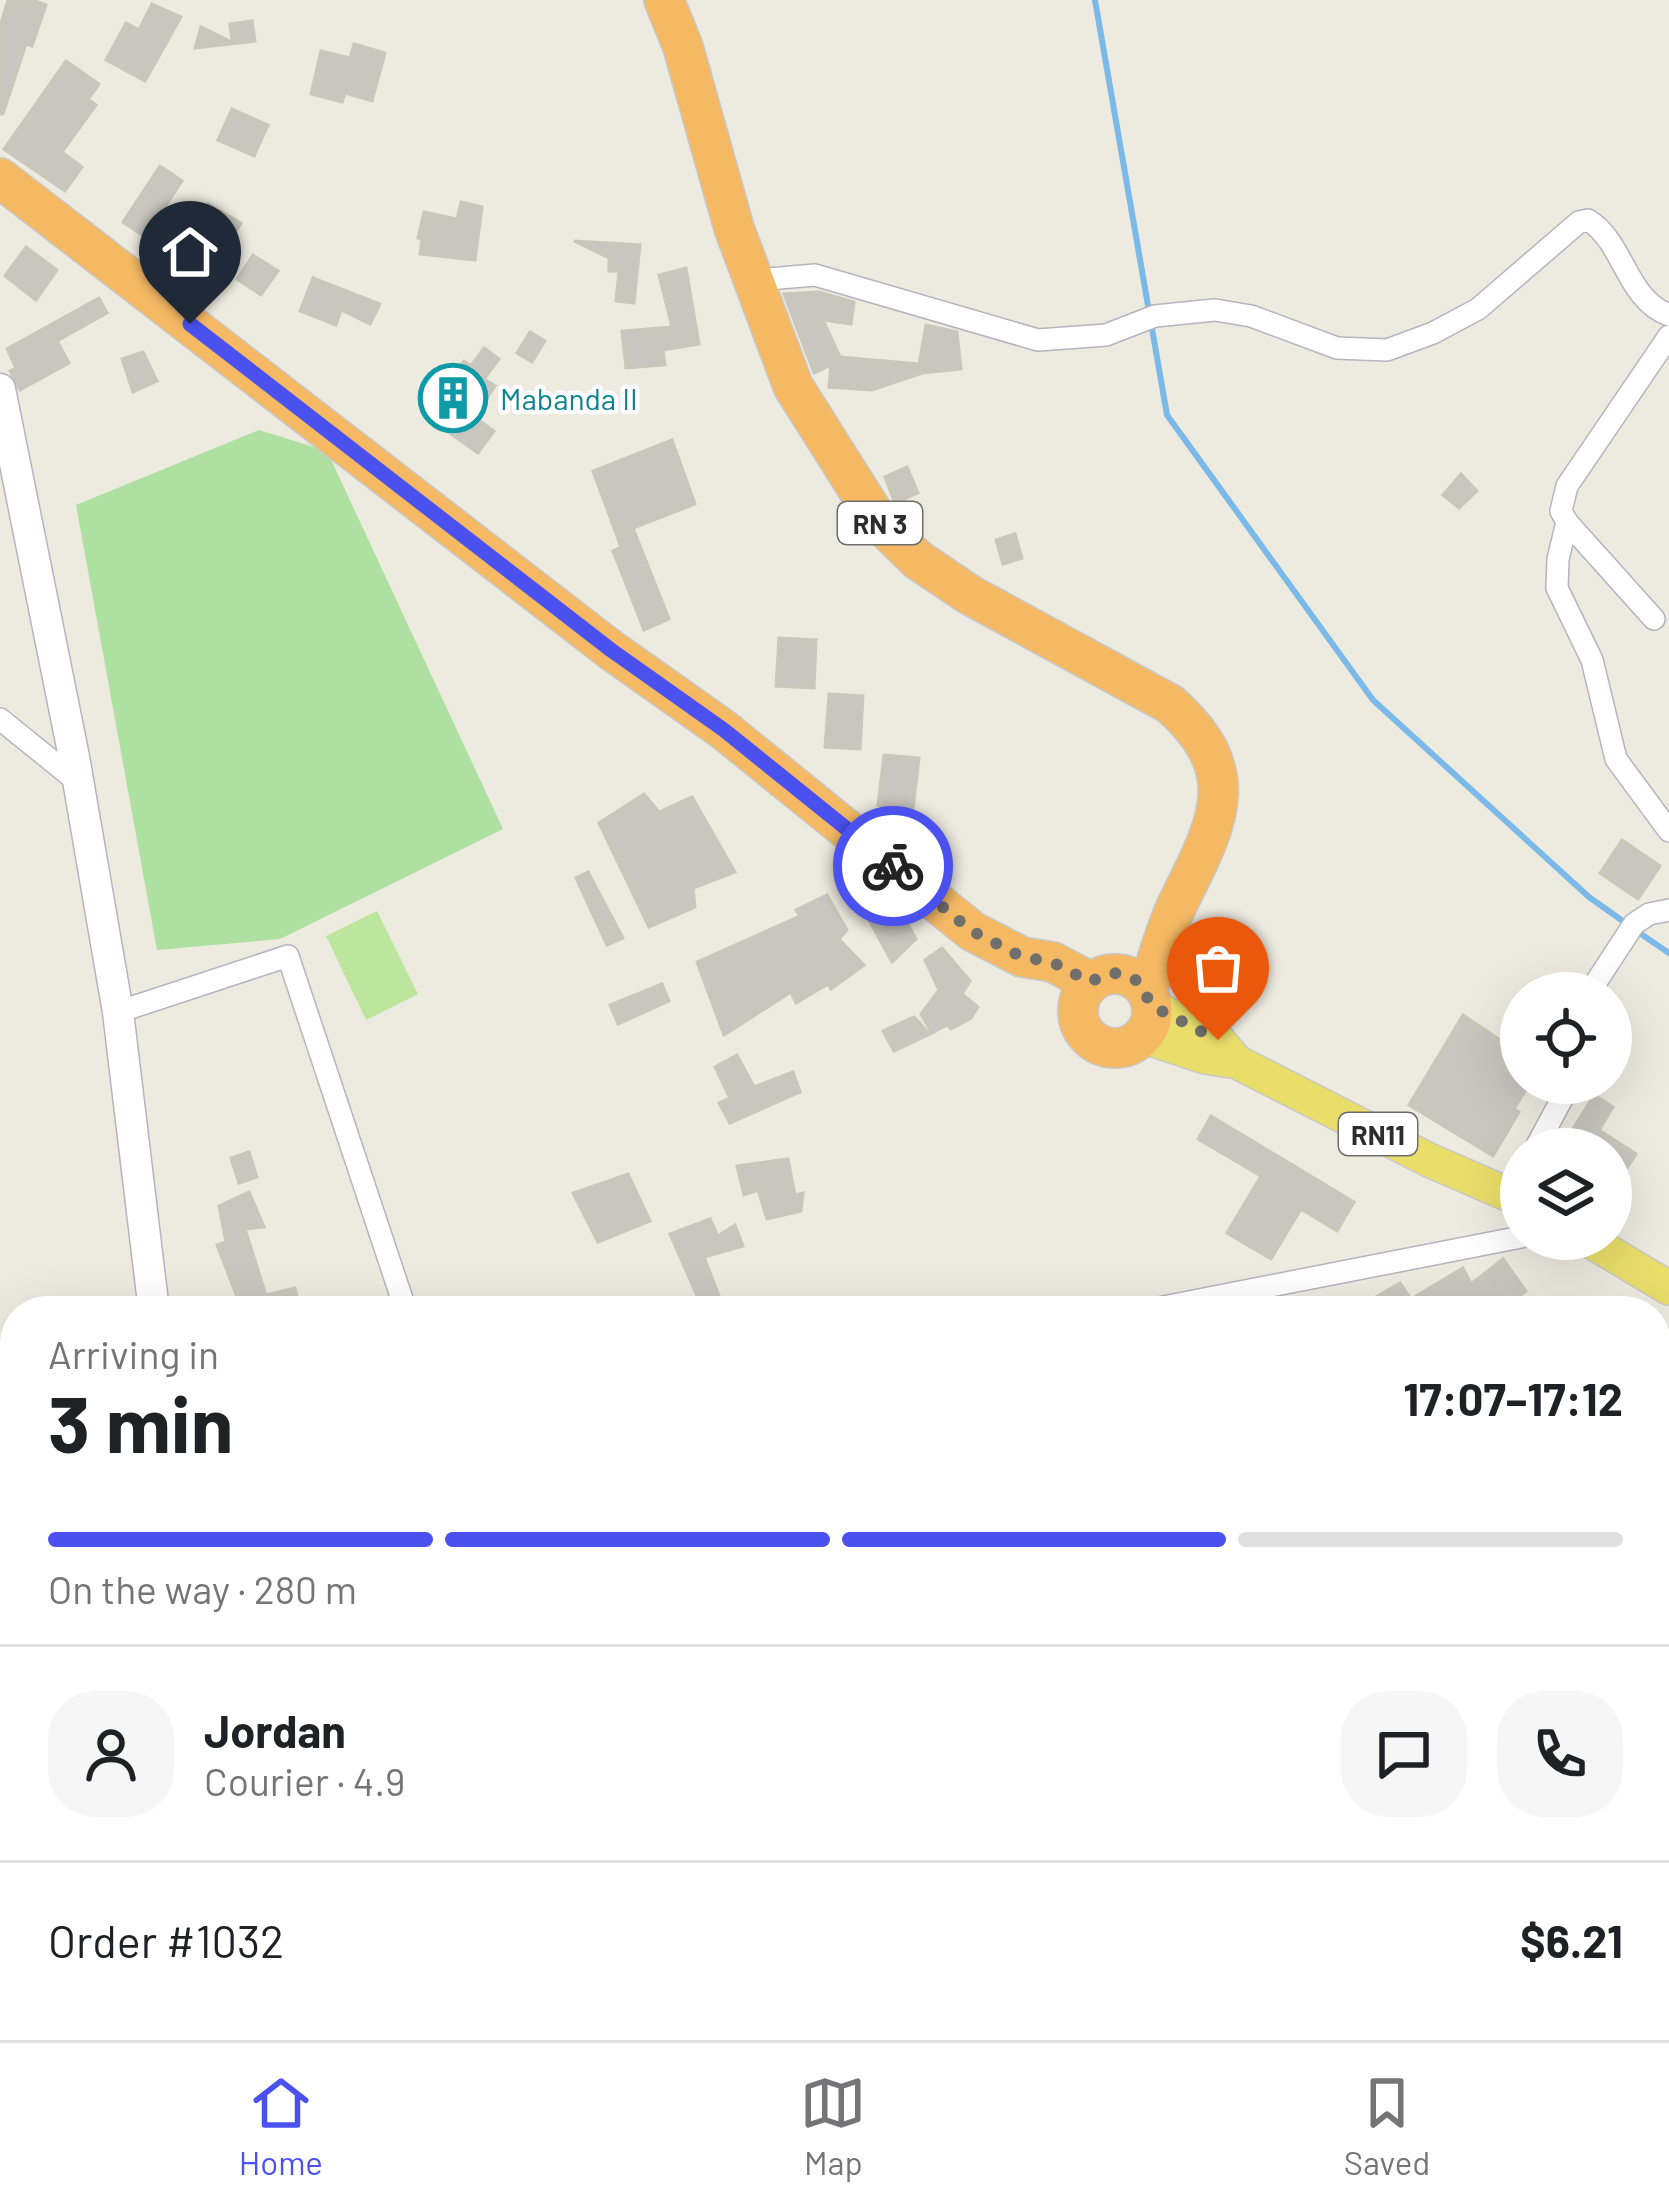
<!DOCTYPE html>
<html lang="en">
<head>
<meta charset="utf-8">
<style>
	:root { --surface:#fff; --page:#f6f6f6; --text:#202124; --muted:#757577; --line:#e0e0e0; --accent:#4b51ef }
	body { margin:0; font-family:Barlow,sans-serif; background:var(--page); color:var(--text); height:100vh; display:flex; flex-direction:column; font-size:45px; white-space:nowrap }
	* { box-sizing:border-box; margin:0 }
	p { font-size:39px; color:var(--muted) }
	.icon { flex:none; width:66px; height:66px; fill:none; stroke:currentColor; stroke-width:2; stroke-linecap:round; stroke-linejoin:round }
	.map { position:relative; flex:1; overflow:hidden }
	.details { position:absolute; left:0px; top:1296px; width:1671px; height:744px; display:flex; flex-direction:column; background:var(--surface); border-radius:48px 48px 0 0; box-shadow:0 12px 48px #0002 }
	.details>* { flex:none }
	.fabs { position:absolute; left:1500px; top:972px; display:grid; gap:24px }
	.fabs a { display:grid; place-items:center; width:132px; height:132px; border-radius:50%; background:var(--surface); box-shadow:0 12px 48px #0002; font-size:60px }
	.pin { position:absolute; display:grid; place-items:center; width:102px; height:102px; color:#fff; margin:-123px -51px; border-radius:50% 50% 50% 0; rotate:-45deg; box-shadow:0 0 12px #0007 }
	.pin .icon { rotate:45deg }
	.courier { position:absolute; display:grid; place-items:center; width:120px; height:120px; margin:-60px; border:9px solid #4b51ef; border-radius:50%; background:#fff; color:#222; box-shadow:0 3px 15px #0007 }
	.headline em { font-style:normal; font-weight:700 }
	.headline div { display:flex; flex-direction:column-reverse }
	.headline { display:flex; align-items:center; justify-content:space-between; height:204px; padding:0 48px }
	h1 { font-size:78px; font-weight:700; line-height:90px }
	.bar { display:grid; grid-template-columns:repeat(4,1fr); gap:18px 12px; align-content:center; height:144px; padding:0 48px }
	.bar i { height:15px; border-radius:9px; background:var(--line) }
	.bar .current { background:var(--accent) }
	.bar p { grid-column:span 4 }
	.line { display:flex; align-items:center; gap:30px; padding:0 48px; border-top:3px solid var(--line) }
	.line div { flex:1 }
	.round { display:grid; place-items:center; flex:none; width:126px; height:126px; border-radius:48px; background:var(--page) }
	.dock { display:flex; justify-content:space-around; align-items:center; height:168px; border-top:3px solid var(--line); background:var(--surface); font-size:33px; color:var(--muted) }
	.dock a { display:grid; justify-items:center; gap:6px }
	.dock .current { color:var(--accent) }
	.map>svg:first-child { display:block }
	.green { fill:#ade0a1 }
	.pitch { fill:#bce69d }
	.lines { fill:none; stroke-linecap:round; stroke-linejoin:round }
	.stream { stroke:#7bbae8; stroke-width:6 }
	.building { fill:#c9c6c0; stroke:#c9c6ba; stroke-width:3 }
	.street-casing { stroke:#b4b4bf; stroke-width:24 }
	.secondary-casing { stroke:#b4b4bf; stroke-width:33 }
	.primary-casing { stroke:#c8c8c8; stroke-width:36 }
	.highway-casing { stroke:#c8c8c8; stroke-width:42 }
	.street { stroke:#fff; stroke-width:21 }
	.secondary { stroke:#fff; stroke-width:30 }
	.primary { stroke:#e9de6a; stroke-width:33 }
	.highway { stroke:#f5b964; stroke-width:39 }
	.done { stroke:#706f6c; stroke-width:12; stroke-dasharray:0 21.6 }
	.route { stroke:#4b51ef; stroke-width:15 }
	.labels { text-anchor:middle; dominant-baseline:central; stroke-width:9; stroke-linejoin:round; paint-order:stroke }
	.shield { fill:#fff; stroke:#6c6c6c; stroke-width:3 }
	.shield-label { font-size:27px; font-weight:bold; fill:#2d2d2d }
	.culture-label { font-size:30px; fill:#0d838f; stroke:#fff; text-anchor:start }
</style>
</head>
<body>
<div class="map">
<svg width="1669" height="2040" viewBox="0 0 1669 2040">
	<rect width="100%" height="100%" fill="#edeae0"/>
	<path class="green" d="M259,430l68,21 176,378 -223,110 -123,11 -81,-445z"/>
	<path class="pitch" d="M377,911l41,83 -52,26 -40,-84z"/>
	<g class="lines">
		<g class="stream">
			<path d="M1095,0l72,415 206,285 216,197 38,27"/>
			<path d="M1638,932l31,21"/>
		</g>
	</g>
	<g class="building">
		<path d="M8,0h25l13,5 -14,41 -6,-2 -23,70h-3v-88z"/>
		<path d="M152,4l29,13 -36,64 -39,-21 20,-37 13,7z"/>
		<path d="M252,21l3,20 -60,7 6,-21 31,15 -2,-18z"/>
		<path d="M354,44l31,9 -13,48 -27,-8 -3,9 -31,-8 10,-43 29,7z"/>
		<path d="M66,61l33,23 -11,15 8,6 -34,47 20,15 -17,24 -61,-42z"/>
		<path d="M232,109l36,16 -14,31 -36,-16z"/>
		<path d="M160,166l22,15 -37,56 -22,-15z"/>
		<path d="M461,202l21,5 -7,53 -55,-6 2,-15 -4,-1 6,-26 33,7z"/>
		<path d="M208,204l33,19 -15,24 -32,-19z"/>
		<path d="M574,241l66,4 -6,58 -18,-2 3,-30h-10v-13z"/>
		<path d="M26,247l31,23 -21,30 -31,-24z"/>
		<path d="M253,255l25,16 -17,24 -24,-16z"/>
		<path d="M167,259l34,22 -10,15 -32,-25z"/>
		<path d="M686,268l13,76 -36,6 2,15 -39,3 -4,-37 50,-4 -13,-52z"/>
		<path d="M313,278l67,26 -10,20 -29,-14 -5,15 -36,-14z"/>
		<path d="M819,292l35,10 -3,22 -28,-4 17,37 79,7 7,-39 31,7 4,37 -39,4 -50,17 -43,-3 2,-22 -17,8 -30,-79z"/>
		<path d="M99,298l8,15 -50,28 12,22 -49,27 -10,-19 6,-3 -9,-19z"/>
		<path d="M530,332l15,9 -13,21 -15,-9z"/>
		<path d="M484,348l15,11 -15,20 11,7 -21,31 20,14 -16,22 -54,-38 40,-54 7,5z"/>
		<path d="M143,352l14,29 -24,11 -11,-33z"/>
		<path d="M672,440l23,64 -62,24 36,91 -25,11 -31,-79 8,-4 -28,-76z"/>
		<path d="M907,467l11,26 -23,10 -10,-26z"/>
		<path d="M1461,474l16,17 -18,17 -16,-13z"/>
		<path d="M1015,534l7,24 -19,6 -7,-24z"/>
		<path d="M779,638l37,2 -2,48 -38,-2z"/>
		<path d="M829,694l34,2 -3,53 -35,-2z"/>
		<path d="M884,755l35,3 -6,51 -35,-4z"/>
		<path d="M644,794l15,18 33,-15 43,75 -42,16 2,19 -46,20 -50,-104z"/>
		<path d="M1622,840l38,26 -22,33 -38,-26z"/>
		<path d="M588,872l35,66 -16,7 -31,-67z"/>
		<path d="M827,895l20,35 -8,9 25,26 -33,24 -3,-5 -32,19 -5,-11 -67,43 -27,-73 103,-46 -4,-6z"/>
		<path d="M892,897l24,42 -24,23 -28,-51z"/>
		<path d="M942,948l28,33 -8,13 16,13 -7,11 -20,11 -4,-4 -15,8 -11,-19 18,-24 -14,-30z"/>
		<path d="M1242,970l18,24 -13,10 -18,-23z"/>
		<path d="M662,984l7,17 -51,23 -8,-19z"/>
		<path d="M1463,1015l58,39 -6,13 6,3v13h9l-16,26 5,3 -26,44 -84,-51z"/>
		<path d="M914,1017l16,17 -36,17 -11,-20z"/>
		<path d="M737,1055l17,32 39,-15 7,20 -70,31 -11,-20 11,-5 -15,-31z"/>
		<path d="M1594,1095l19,12 -14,23 37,24 -25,39v-44h-31l-14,-9z"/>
		<path d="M1211,1116l143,86 -17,29 -36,-22 -30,50 -44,-26 34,-57 -63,-37z"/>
		<path d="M249,1152l8,25 -18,6 -8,-25z"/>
		<path d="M788,1159l7,36 8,-2 -2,18 -34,8 -9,-29 -14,5 -7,-29z"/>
		<path d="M628,1174l22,47 -52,21 -25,-49z"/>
		<path d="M249,1192l15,35 -19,2 21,66 29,-7 6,23h-73l-1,-6 12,-3 -22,-57 9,-3 -7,-36z"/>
		<path d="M710,1219l8,17 17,-11 8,21 -39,11 21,54h-57v-3l30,-10 -28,-64z"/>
		<path d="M1503,1259l23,32 -5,4 5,16h-174l48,-28 11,16 52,-31 8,16z"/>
	</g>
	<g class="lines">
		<g class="street-casing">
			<g id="street">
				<path d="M755,280l60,-5 223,65 68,-5 49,-19 60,-6 36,6 86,32 50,2 46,-17 45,-24 101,-87 9,-2c36,22 38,79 81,95"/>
				<path d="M1669,336l-102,150 -6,25 6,11 -9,37 -1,29 35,72 24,99 53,72"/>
				<path d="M1567,522l87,97"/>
				<path d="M0,719l78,63"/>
				<path d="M1589,993l45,-69 15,-10 20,-4"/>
				<path d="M118,1012l170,-56 118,355"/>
				<path d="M1535,1149l29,-54 2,-12"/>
				<path d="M1143,1311l378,-74"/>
				<path d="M0,1585l15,-8"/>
				<path d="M1656,1606l13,-3"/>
				<path d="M1656,1803l13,-4"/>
				<path d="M1656,2020l13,-4"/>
				<path d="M567,2025l8,15"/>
				<path d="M907,2025l6,15"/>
				<path d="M1196,2025l6,15"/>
				<path d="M686,2040l42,-15"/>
				<path d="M937,2040l41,-15"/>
				<path d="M1593,2040l48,-15"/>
			</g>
		</g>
		<g class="secondary-casing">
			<g id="secondary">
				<path d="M0,389l74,368 44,255 36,299"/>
				<path d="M263,2025l3,15"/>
			</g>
		</g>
		<g class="primary-casing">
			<g id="primary">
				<path d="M1152,1006l66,34 18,21"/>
				<path d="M1142,1036l63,21 32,5 192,98 92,40"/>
				<path d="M1587,1239l82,49"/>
			</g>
		</g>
		<g class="highway-casing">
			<g id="highway">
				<path d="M664,0l19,47 51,181 59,158 85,135 40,39 52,35 200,109c78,69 47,120 8,199 -13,27 -21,59 -31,88"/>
				<path d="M0,178l611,472 113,80 248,201 50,26 31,5 37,20"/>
				<circle cx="1115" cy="1011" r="37"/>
			</g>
		</g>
		<use href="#street" class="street"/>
		<use href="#secondary" class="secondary"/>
		<use href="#primary" class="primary"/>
		<use href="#highway" class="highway"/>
	</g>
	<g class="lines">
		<path class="done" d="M893,866l79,65 50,26 30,5 38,20 17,-8 12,-1 19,8 14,25 66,34"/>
		<path class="route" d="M190,324l421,326 113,80 169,136"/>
	</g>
	<defs>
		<g id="building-ring" transform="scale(3.45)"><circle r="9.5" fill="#fff" stroke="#0f9aa8" stroke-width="1.5"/><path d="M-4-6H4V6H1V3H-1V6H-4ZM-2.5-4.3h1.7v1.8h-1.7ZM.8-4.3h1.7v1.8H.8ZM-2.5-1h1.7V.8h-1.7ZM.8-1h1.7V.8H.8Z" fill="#0f9aa8"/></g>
	</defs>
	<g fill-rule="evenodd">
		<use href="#building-ring" x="453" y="398"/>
	</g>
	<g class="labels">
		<g class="shield">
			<rect x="838" y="502" width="84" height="42" rx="9"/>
			<rect x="1339" y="1113" width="78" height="42" rx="9"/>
		</g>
		<g class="shield-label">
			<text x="880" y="523">RN 3</text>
			<text x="1378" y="1134">RN11</text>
		</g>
		<g class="culture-label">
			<text x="500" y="398">Mabanda II</text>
		</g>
	</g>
</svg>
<div class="fabs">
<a><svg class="icon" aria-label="locate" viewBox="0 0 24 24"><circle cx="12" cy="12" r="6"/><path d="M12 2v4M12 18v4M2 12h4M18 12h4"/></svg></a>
<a><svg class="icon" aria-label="layers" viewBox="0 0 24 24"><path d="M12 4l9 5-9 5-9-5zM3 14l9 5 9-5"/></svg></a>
</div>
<div class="pin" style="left:1218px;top:1040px;background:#ea580c"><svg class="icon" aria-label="bag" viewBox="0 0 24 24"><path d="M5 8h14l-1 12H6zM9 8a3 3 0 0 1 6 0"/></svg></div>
<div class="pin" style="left:190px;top:324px;background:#1f2937"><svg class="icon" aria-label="home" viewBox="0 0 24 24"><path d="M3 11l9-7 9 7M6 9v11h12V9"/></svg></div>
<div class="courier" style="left:893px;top:866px"><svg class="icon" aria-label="bike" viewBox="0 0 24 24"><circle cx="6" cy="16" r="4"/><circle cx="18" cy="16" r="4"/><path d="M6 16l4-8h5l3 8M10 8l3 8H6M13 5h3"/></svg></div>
<section class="details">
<div class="headline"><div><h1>3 min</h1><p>Arriving in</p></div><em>17:07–17:12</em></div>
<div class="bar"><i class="current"></i><i class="current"></i><i class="current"></i><i></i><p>On the way · 280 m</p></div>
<div class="line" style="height:216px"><a class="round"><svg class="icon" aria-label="person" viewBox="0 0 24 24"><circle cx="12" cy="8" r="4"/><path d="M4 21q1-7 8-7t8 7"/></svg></a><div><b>Jordan</b><p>Courier · 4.9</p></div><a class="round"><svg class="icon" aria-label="chat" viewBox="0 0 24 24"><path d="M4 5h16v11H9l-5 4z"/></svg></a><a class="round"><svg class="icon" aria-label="phone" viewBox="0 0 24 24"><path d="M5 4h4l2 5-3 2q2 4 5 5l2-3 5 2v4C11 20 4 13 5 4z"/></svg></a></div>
<div class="line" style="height:156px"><div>Order #1032</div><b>$6.21</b></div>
</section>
</div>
<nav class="dock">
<a class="current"><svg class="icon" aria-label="home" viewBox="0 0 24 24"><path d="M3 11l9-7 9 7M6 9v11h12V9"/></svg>Home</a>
<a><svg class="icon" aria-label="map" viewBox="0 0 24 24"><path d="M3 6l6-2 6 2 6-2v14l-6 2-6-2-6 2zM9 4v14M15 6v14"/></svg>Map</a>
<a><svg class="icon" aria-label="saved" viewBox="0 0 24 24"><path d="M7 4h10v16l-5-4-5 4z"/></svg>Saved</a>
</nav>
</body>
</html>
